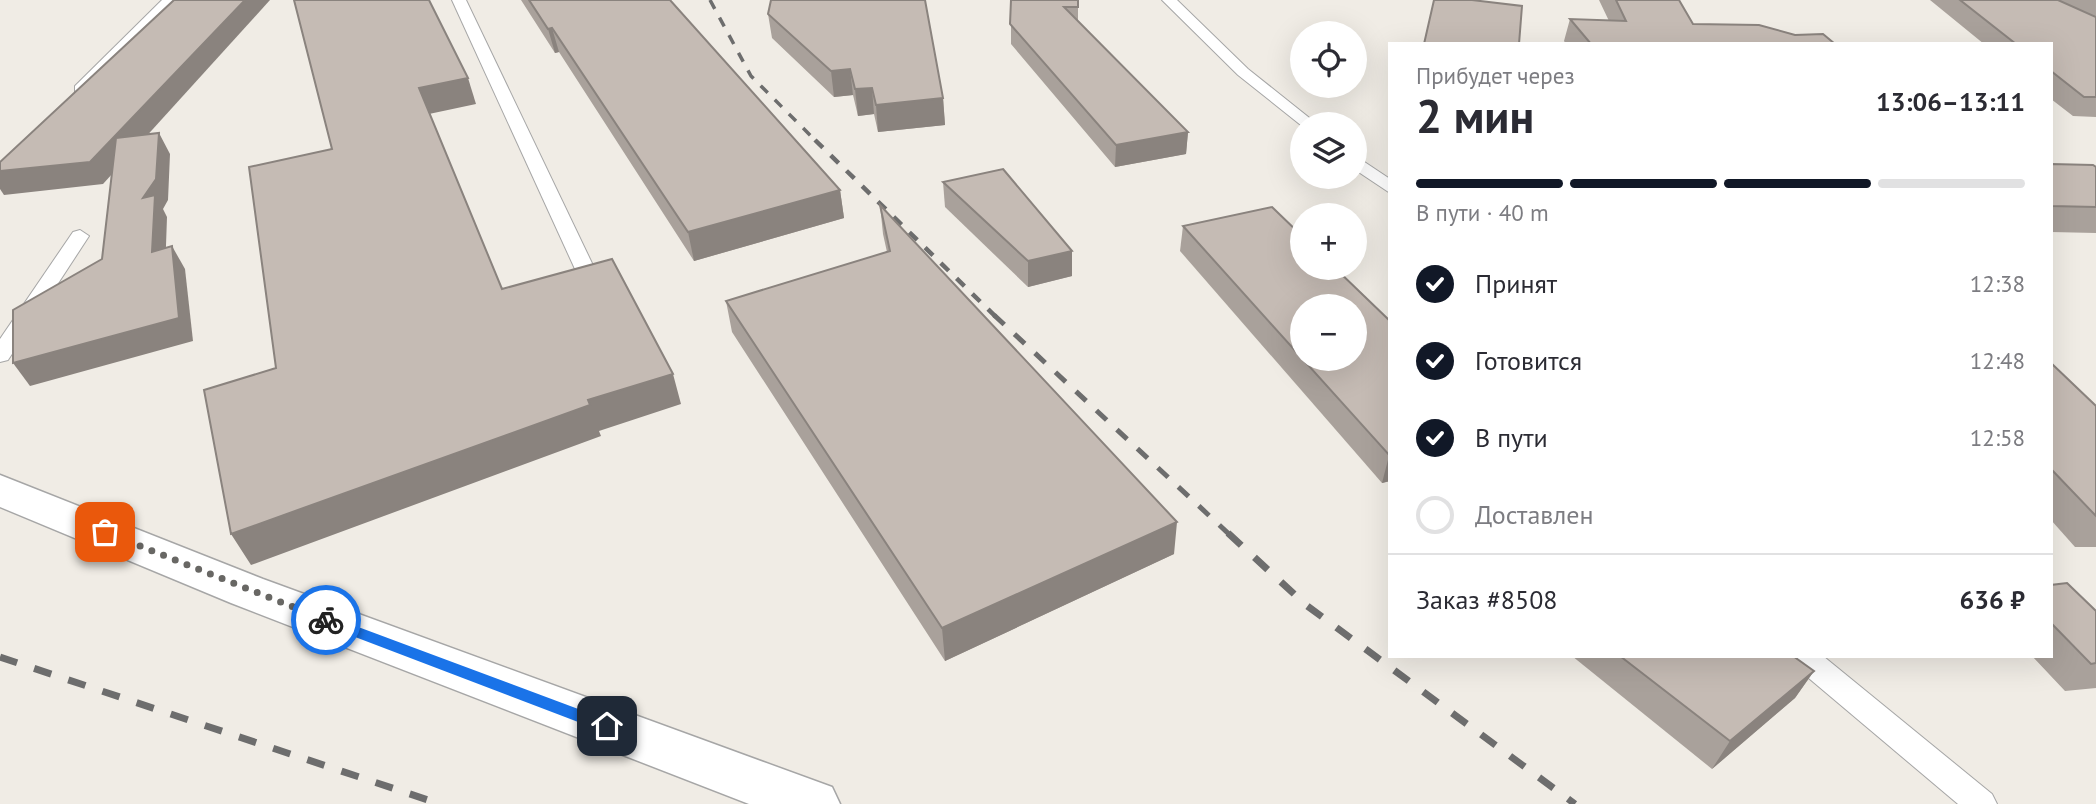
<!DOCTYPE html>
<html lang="ru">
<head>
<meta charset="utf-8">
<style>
	:root { --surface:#fff; --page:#f2f2f3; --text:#2b2b33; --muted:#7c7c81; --line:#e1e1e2; --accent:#111827 }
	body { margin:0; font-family:"PT Sans",sans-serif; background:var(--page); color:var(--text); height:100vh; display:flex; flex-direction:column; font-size:26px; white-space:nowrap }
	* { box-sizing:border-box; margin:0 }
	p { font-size:23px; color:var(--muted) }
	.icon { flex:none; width:38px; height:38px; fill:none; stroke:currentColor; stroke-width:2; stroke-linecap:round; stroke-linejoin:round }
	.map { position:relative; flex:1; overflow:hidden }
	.panel { position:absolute; left:1388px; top:42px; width:665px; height:616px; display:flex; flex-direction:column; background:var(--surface); border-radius:0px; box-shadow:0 7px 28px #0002 }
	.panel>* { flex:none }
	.tools { position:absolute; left:1290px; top:21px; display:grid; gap:14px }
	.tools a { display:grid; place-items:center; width:77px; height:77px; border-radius:50%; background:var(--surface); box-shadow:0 7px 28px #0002; font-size:35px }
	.pin { position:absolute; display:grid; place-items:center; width:60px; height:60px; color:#fff; margin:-30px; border-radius:14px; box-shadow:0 4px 10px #0006 }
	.courier { position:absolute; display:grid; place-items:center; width:70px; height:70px; margin:-35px; border:5px solid #1a73e8; border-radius:50%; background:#fff; color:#222; box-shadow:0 2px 9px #0007 }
	.head em { font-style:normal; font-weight:700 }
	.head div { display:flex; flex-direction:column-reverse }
	.head { display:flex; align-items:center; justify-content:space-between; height:119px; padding:0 28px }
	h1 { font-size:46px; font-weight:700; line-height:52px }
	.bar { display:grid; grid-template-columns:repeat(4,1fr); gap:10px 7px; align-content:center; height:84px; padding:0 28px }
	.bar i { height:9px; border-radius:5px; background:var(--line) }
	.bar .current { background:var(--accent) }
	.bar p { grid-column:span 4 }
	.line { display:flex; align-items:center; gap:18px; padding:0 28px; border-top:2px solid var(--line) }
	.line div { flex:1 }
	ol { padding:0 28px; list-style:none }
	li { display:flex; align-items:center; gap:21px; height:77px }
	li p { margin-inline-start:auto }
	li .icon { padding:7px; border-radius:50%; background:var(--accent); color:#fff; stroke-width:4 }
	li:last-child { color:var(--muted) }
	li i { width:38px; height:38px; border:4px solid var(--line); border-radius:50% }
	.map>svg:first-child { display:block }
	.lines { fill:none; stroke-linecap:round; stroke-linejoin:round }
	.lane-casing { stroke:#a6a6a6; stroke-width:2 }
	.street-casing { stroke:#a6a6a6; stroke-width:3 }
	.lane { fill:#fff; fill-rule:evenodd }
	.street { fill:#fff; fill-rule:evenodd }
	.rail-far3 { stroke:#6d6d6d; stroke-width:3.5; stroke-dasharray:10 10; stroke-linecap:butt }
	.rail-far2 { stroke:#6d6d6d; stroke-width:4.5; stroke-dasharray:11 11; stroke-linecap:butt }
	.rail-far1 { stroke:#6d6d6d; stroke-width:5; stroke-dasharray:14 14; stroke-linecap:butt }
	.rail { stroke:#6d6d6d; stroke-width:7; stroke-dasharray:18 18; stroke-linecap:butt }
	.wall { fill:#a9a19b }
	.shaded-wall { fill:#8a837e }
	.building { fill:#c5bbb4; stroke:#8a837e; stroke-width:2; fill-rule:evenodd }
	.route { fill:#1a73e8 }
	.done { stroke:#686764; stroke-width:7; stroke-dasharray:0 12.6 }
</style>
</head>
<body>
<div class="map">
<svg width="2096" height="804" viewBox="0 0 2096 804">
	<rect width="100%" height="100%" fill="#f0ece5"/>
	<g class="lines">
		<g class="lane-casing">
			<g id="lane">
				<path d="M162,0h15l-92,92h-10v-6z"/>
				<path d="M452,0h14l134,280 -3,4h-14l-3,-4z"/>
				<path d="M1162,0h15l71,69 69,55 -15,2 -64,-51z"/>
				<path d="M1354,155l36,24v14l-36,-24z"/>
				<path d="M80,230l9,6 -81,124 -8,2v-23l73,-107z"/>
				<path d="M1788,656h35l169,138 5,10h-39l-166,-140z"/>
			</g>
		</g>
		<g class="street-casing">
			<path id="street" d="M0,475l263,104 569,208 8,17h-91l-518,-201 -231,-96z"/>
		</g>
		<use href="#lane" class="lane"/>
		<use href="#street" class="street"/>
		<path class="rail-far3" d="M710,0l41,76 66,66"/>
		<path class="rail-far2" d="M815,140l181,177"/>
		<path class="rail-far1" d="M994,315l236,220"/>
		<g class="rail">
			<path d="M1228,533l78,72 269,199"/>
			<path d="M0,657l440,147"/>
		</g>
	</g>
	<g class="wall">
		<path d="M521,0h149l170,190 4,28 -150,43 -135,-209 -4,1z"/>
		<path d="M1011,0l67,7v15l110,110 -2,22 -71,13 -104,-123z"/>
		<path d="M1599,0h80l14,24 102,11 40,9h-269l-2,-3 6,-22 39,2z"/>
		<path d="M1930,0h128l16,7 -15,-7h37v117l-23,-1 -22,-17v-55h-67z"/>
		<path d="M768,14l175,84 2,27 -67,7 -4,-18 -16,2 -5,-21 -19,2 -62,-59z"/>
		<path d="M2051,164l45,3v66l-45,-1z"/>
		<path d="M943,182l129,69v25l-44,11 -83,-80z"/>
		<path d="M880,205l294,349 -229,107 -213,-329 -6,-31 161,-49 -4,-18z"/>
		<path d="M1183,226l207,95v160l-8,2 -202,-232z"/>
		<path d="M2051,363l45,43v141h-21l-24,-27z"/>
		<path d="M2051,585l45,26v77l-31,3 -33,-35h19z"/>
		<path d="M1572,656h221l21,15 -19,27 -83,71z"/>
	</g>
	<g class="shaded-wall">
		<path d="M245,0h25l-167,184 -99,11 -4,-6v-18z"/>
		<path d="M552,28l7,24 -4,1 -7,-24z"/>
		<path d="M850,69l3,26 -19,2 -3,-26z"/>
		<path d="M468,78l8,26 -47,10 -10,-26z"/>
		<path d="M872,88l2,26 -16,2 -3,-27z"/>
		<path d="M943,98l2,27 -67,7 -2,-27z"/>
		<path d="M1188,132l-2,22 -71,13 1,-22z"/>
		<path d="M159,133l11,21 -2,46 -5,9 4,8 -2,57 -13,-22 -9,-54z"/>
		<path d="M840,190l4,28 -150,43 -6,-29z"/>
		<path d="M172,246l13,23 8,72 -163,45 -17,-23z"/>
		<path d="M1072,251v25l-44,11v-26z"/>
		<path d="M673,374l8,30 -82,27 2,5 -350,129 -20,-31 357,-134z"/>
		<path d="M1389,456l1,25 -8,2z"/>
		<path d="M1177,522l-3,32 -229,107 -3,-33z"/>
		<path d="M1814,671l-19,27 -83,71 18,-28z"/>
	</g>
	<g class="building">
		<path d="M174,0h71l-155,162 -90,9v-9z"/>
		<path d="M294,0h135l39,78 -49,10 83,201 110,-30 61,115 -85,26 2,5 -359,129 -27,-144 72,-22 -27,-201 83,-18z"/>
		<path d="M529,0h141l170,190 -152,42 -136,-204 -4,1z"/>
		<path d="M771,0h154l18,98 -67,7 -4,-17 -17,1 -5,-20 -19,2 -63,-57z"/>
		<path d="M1011,0h67v7h-14l124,125 -72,13 -106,-121z"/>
		<path d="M1434,0h38l50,6 -3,38h-95z"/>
		<path d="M1616,0h63l14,24 66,1 36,10 28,-1 12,10h-244l-21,-25 56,2z"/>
		<path d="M1960,0h98l38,17v80h-12l-33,-26v-27h-35z"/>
		<path d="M159,133l-3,46 -13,19 12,-3 -3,57 20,-6 7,72 -166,45v-53l89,-51 14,-121z"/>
		<path d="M2051,164l42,1 3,2v40l-45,-1z"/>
		<path d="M1003,169l69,82 -44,10 -85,-79z"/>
		<path d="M880,205l297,317 -235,106 -216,-327 164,-50z"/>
		<path d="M1272,207l30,29v32h33l55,53v135l-207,-230zM1302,306h52v53h-52z"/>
		<path d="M2051,363l45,43v110l-45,-47z"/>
		<path d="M2067,583l29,28v52l-5,1 -40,-41v-38z"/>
		<path d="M1620,656h173l21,15 -84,70z"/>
	</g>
	<path class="route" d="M326,615l287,107 2,4 -8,7 -286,-109 -2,-4z"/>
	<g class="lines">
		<path class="done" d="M105,532l221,88"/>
	</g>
</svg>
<div class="tools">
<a><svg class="icon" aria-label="locate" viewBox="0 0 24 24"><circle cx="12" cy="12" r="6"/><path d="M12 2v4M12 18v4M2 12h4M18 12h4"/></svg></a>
<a><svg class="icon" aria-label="layers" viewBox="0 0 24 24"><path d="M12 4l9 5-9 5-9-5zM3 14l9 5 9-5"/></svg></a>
<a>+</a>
<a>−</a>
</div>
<div class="pin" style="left:105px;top:532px;background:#ea580c"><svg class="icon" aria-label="bag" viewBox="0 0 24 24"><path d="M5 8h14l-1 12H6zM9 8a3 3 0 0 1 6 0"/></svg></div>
<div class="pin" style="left:607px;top:726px;background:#1f2937"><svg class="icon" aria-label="home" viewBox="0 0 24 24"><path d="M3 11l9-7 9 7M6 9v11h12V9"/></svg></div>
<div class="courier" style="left:326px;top:620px"><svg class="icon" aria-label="bike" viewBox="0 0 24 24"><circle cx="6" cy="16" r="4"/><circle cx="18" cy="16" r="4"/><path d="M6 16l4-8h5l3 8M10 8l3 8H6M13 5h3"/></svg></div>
<section class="panel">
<div class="head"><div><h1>2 мин</h1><p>Прибудет через</p></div><em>13:06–13:11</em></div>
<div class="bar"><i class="current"></i><i class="current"></i><i class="current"></i><i></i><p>В пути · 40 m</p></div>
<ol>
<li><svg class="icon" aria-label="check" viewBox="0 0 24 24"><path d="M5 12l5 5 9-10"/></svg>Принят<p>12:38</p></li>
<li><svg class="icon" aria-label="check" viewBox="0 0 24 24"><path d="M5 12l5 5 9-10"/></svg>Готовится<p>12:48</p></li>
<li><svg class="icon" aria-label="check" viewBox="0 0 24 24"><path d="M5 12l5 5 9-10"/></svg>В пути<p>12:58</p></li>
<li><i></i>Доставлен</li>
</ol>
<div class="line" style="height:91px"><div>Заказ #8508</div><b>636 ₽</b></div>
</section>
</div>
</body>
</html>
